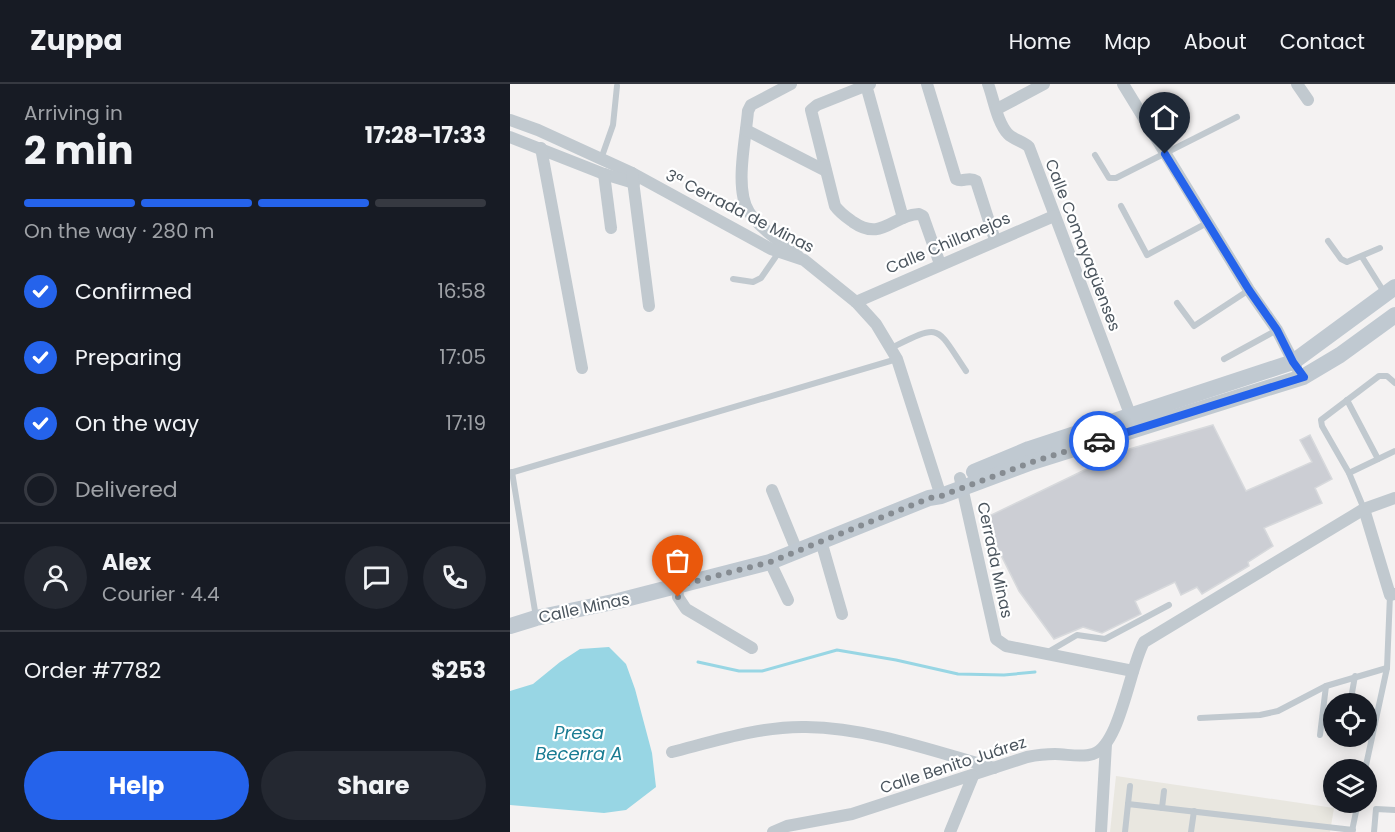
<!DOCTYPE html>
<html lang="en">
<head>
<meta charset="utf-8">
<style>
	:root { --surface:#171b24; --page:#242831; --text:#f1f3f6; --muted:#9ea1a6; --line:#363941; --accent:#2563eb }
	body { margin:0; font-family:Poppins,sans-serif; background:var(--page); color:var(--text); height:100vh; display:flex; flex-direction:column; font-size:22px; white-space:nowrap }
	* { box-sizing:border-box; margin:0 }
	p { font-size:20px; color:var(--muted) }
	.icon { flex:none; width:33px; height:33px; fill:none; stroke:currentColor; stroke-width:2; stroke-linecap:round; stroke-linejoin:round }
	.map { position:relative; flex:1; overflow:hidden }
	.drawer { display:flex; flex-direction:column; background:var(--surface); width:510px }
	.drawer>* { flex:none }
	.fabs { position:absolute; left:813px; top:609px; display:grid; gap:12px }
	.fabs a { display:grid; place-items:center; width:54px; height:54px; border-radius:50%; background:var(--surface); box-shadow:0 3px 15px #0003; font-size:30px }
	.pin { position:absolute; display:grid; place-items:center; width:51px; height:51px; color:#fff; margin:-62px -26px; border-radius:50% 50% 50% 0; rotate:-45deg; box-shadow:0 0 6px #0007 }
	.pin .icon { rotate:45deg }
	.courier { position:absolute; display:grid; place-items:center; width:60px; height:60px; margin:-30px; border:4px solid #2563eb; border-radius:50%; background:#fff; color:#222; box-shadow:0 2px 8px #0007 }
	.headline em { font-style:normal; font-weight:700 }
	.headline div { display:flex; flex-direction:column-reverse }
	.headline { display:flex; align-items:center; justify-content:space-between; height:102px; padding:0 24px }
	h1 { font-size:39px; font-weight:700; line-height:45px }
	.bar { display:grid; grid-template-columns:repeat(4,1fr); gap:9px 6px; align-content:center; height:72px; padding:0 24px }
	.bar i { height:8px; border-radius:4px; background:var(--line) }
	.bar .current { background:var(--accent) }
	.bar p { grid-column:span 4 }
	.line { display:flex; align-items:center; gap:15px; padding:0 24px; border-top:2px solid var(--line) }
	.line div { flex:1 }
	.round { display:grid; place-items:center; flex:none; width:63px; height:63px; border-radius:32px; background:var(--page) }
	ol { padding:0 24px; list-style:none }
	li { display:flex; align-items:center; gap:18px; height:66px }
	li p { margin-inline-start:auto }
	li .icon { padding:6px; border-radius:50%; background:var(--accent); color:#fff; stroke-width:4 }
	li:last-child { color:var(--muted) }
	li i { width:33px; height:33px; border:3px solid var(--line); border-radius:50% }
	.button { display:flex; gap:12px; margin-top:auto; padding:12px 24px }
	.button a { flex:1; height:69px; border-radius:36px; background:var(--accent); color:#fff; font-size:24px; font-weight:700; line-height:69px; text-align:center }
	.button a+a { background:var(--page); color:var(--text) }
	header { display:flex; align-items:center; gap:36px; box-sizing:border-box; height:84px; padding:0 30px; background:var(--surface); border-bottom:2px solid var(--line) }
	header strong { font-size:28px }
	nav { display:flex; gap:33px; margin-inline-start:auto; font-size:21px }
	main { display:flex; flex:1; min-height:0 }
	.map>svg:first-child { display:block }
	.commercial { fill:#e9e7e0 }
	.water { fill:#98d6e4 }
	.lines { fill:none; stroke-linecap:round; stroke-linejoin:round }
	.stream { stroke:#98d6e4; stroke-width:3 }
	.building { fill:#ccced4; stroke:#d7d9dc; stroke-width:1.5 }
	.lane { stroke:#c1c9cf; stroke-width:6 }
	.street { stroke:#c1c9cf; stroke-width:12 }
	.secondary { stroke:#c0c9d1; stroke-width:16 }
	.done { stroke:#868c92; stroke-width:6; stroke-dasharray:0 10.8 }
	.route { stroke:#2563eb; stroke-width:8 }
	.labels { text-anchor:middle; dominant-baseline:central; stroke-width:4.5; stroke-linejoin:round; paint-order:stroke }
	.street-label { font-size:16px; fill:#4b555e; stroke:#fff }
	.water-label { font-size:18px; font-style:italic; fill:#1a7c93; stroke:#fff }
</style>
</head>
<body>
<header>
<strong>Zuppa</strong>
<nav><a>Home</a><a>Map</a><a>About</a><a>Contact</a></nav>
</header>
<main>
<section class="drawer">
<div class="headline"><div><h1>2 min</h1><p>Arriving in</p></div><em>17:28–17:33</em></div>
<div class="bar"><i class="current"></i><i class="current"></i><i class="current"></i><i></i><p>On the way · 280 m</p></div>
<ol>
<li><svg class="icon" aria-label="check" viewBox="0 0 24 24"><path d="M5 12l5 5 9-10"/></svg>Confirmed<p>16:58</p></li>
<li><svg class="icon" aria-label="check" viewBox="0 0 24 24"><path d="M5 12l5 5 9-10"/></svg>Preparing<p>17:05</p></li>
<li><svg class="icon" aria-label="check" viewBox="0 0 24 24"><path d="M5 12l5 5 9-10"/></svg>On the way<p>17:19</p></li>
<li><i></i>Delivered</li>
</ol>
<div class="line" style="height:108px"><a class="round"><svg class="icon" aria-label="person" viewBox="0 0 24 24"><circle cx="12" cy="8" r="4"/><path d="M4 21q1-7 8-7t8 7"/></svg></a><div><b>Alex</b><p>Courier · 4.4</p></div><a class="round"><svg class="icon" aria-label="chat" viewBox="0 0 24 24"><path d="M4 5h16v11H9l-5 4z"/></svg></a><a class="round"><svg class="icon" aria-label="phone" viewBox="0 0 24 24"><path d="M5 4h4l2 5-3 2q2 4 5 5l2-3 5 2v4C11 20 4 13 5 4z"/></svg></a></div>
<div class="line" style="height:78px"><div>Order #7782</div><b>$253</b></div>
<div class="button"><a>Help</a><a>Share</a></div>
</section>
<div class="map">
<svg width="885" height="748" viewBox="0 0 885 748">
	<rect width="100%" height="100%" fill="#f4f2f2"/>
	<path class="commercial" d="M606,692l218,32 -4,24h-220z"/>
	<path class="water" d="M99,563l17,17 9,25 17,64 4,34 -30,23 -22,3 -94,-8v-114l23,-7 27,-22 20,-13z"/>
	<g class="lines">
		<path class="stream" d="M188,578l41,9h23l75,-21 59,10 62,14 46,1 31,-3"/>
	</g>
	<path class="building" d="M703,341l33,66 66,-29 -12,-22 10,-5 22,44 -17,9 7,15 -58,25 9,18 -25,16 1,4 -47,28 -5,-7 -16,8 -6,-13 -40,19 6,13 -39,19 -19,-6 -29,12 -35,-48 -36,-72 143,-69z"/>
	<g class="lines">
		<g class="lane">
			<path d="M585,71l14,23h7l121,-61"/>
			<path d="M91,75l12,-34 4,-39"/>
			<path d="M611,122l26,49 60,-32"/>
			<path d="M818,157l13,18 6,3 33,-14"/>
			<path d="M852,173l22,35"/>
			<path d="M223,195l20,3 8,-4 18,-26"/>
			<path d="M667,219l17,23 55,-36"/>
			<path d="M381,264c51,-25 44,-23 75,23"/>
			<path d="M714,275l53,-29"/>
			<path d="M837,316l31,59"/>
			<path d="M2,388l24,145"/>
			<path d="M0,389l387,-114"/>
			<path d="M839,389l46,-22"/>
			<path d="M854,425l-15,-36 -27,-47 -1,-6 58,-44h8l8,7"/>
			<path d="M538,568l29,-17 28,4 64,-34"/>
			<path d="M840,620l5,-28"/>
			<path d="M690,634l60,-3 18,-4 48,-25 61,-18"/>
			<path d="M810,651l6,-49"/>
			<path d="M833,655l1,-3"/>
			<path d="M855,686l22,-102 3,-73"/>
			<path d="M618,720l2,-18"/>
			<path d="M652,724l2,-17"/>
			<path d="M842,747l6,-29"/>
			<path d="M615,748l3,-28 225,26"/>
			<path d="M681,748l3,-21"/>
			<path d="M864,748l2,-23 19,1"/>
		</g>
		<g class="street">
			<path d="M281,0l-40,21 -3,6c-2,27 -14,78 1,101 10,16 35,32 49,44"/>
			<path d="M360,0l-53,21 -6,5 24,96c5,7 11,11 18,16 29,20 39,-7 66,-8l4,2 17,48"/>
			<path d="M417,0l29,95c7,4 13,-3 20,2l19,59"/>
			<path d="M478,0c6,16 9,38 20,50 6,6 15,7 21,13l104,275"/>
			<path d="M613,0l126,206 28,40 19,37"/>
			<path d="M787,0l11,16"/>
			<path d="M356,1l37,133"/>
			<path d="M487,25l47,-25"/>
			<path d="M0,36l28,10 94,43 139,76 33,11 52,42 20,22 21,35 42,131"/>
			<path d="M236,46l80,41"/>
			<path d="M0,53l94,37 30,9"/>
			<path d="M31,64l41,220"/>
			<path d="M122,89l17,133"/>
			<path d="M94,90l7,54"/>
			<path d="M346,218l198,-86"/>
			<path d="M450,394l36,161 10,7 127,25"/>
			<path d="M262,406l25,61"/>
			<path d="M854,425l26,86 5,-1"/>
			<path d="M311,457l21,73"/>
			<path d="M260,478l18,38"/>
			<path d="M167,502l1,11 8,12 66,39"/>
			<path d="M162,668c43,-11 89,-26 134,-25 64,1 127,24 188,41"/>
			<path d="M263,748l14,-6 65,-12 175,-57c10,-2 19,-3 28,-3 12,0 26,4 38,0 27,-8 37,-88 51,-112l220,-133 31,-11"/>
			<path d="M440,748l23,-56"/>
			<path d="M591,748l5,-88"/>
		</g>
		<g class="secondary">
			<path d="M464,388l55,-23 264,-87 102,-75"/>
			<path d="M0,542l26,-8 82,-17 152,-39 159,-64 12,-2 91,-34 271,-85 37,-22 55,-40"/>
		</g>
	</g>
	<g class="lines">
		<path class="done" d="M168,513l-1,-11 93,-24 160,-64 11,-2 91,-34 67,-21"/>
		<path class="route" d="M589,357l205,-64 -11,-15 -16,-32 -28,-40 -84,-136"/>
	</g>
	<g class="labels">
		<g class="street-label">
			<text transform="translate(230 127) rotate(27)">3ª Cerrada de Minas</text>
			<text transform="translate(438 159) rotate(-23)">Calle Chillanejos</text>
			<text transform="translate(573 161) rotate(69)">Calle Comayagüenses</text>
			<text transform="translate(485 476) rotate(78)">Cerrada Minas</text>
			<text transform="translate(74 524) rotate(-12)">Calle Minas</text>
			<text transform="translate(443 681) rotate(-18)">Calle Benito Juárez</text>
		</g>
		<g class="water-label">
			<text x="69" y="648">Presa<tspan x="69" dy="21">Becerra A</tspan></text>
		</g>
	</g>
</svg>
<div class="fabs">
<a><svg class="icon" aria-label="locate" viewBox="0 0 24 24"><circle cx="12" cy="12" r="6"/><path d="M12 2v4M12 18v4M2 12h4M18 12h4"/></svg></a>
<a><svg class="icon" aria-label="layers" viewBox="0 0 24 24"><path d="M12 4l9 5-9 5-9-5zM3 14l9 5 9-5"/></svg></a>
</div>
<div class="pin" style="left:168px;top:513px;background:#ea580c"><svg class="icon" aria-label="bag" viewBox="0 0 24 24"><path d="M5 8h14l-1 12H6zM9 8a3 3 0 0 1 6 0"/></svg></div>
<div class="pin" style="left:655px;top:70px;background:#1f2937"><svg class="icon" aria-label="home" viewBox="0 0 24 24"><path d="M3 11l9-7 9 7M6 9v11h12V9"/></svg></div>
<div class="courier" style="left:589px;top:357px"><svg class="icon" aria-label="car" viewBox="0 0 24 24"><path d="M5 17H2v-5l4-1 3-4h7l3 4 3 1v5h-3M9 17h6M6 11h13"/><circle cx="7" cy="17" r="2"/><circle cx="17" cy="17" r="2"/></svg></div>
</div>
</main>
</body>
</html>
